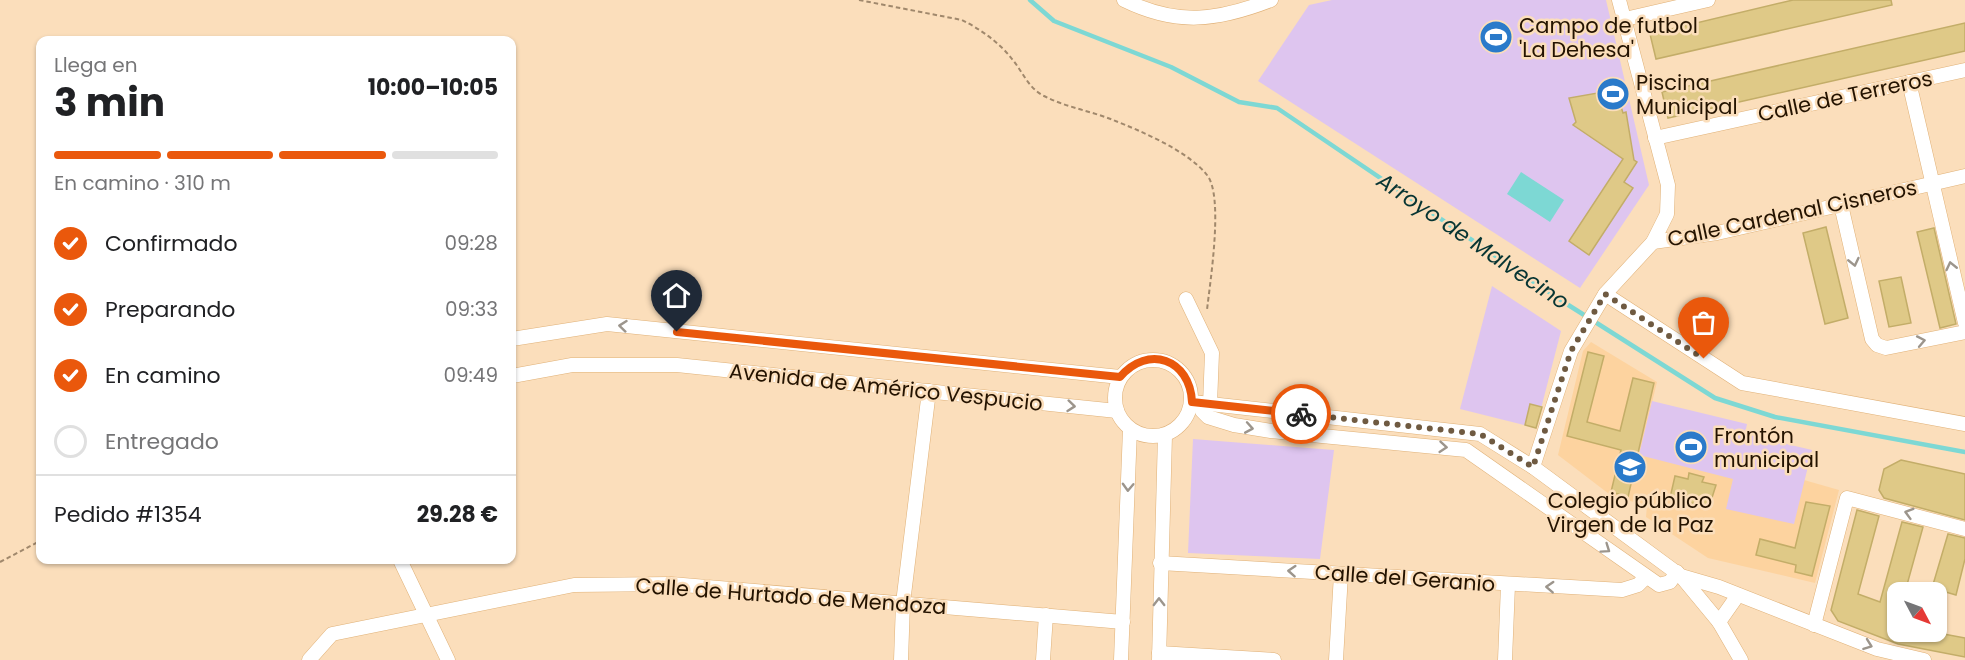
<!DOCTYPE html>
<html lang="es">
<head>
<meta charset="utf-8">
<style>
	:root { --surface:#fff; --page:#f6f6f6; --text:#202124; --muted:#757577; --line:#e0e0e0; --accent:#ea580c }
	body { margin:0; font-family:Poppins,sans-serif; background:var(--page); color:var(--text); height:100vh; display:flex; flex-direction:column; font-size:22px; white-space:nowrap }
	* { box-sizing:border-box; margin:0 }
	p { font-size:20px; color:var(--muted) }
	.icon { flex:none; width:33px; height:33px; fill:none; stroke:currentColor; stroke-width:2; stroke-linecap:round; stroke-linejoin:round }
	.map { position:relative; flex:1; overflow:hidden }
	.details { position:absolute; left:36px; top:36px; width:480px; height:528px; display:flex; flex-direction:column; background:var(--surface); border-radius:12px; box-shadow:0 2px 4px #0004 }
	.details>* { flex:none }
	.needle { width:39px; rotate:131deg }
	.fabs { position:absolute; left:1887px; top:582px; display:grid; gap:12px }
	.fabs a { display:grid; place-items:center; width:60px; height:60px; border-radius:12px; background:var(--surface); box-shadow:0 2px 4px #0004; font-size:30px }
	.pin { position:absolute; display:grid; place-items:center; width:51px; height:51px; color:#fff; margin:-62px -26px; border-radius:50% 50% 50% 0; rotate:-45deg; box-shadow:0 0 6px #0007 }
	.pin .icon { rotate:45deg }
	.courier { position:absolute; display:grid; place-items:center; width:60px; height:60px; margin:-30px; border:4px solid #ea580c; border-radius:50%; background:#fff; color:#222; box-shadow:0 2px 8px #0007 }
	.headline em { font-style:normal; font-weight:700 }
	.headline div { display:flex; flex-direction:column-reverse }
	.headline { display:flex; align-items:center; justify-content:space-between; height:102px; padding:0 18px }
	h1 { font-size:39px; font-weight:700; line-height:45px }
	.bar { display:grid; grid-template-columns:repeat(4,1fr); gap:9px 6px; align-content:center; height:72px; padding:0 18px }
	.bar i { height:8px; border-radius:4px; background:var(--line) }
	.bar .active { background:var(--accent) }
	.bar p { grid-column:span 4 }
	.line { display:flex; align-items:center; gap:15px; padding:0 18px; border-top:2px solid var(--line) }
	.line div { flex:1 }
	ol { padding:0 18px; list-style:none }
	li { display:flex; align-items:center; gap:18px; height:66px }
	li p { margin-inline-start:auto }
	li .icon { padding:6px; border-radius:50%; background:var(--accent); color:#fff; stroke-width:4 }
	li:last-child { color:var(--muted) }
	li i { width:33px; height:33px; border:3px solid var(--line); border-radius:50% }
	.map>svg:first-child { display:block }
	.built { fill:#fdd39f }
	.green { fill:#dec5ef }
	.water { fill:#7dd8d4 }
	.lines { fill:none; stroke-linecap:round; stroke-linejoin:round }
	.stream { stroke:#7dd8d4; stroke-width:4.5 }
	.building { fill:#dfc987; stroke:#c3ad68; stroke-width:1.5 }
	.minor-casing { stroke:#e0b177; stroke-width:15 }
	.path { stroke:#a0886c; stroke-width:2; stroke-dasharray:4.5 3; stroke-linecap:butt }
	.minor { stroke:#fff; stroke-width:14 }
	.oneway { stroke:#9c958c }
	.done { stroke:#6f5a41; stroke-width:6; stroke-dasharray:0 10.8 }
	.route { stroke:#ea580c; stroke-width:8 }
	.labels { text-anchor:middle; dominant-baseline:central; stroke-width:5; stroke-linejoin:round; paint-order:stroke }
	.poi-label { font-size:21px; fill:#241300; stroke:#fbdebb; text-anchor:start }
	.street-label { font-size:21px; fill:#241300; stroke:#fbdebb }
	.water-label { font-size:22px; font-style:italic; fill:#073533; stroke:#fbdebb }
</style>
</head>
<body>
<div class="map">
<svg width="1965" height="660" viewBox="0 0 1965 660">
	<rect width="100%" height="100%" fill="#fbdebb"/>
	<path class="built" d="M1591,342l66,40 -18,74 173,-6 -8,30 35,10 -24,93 -107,-25 -62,-41 1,-12 -34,-8 -55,-42 25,-104z"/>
	<g class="green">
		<path d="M1332,0h274l43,185 -69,103 -322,-207 51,-76z"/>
		<path d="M1492,286l69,45 -25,97 -76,-19z"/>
		<path d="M1652,401l95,23 -2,10 67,16 -18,74 -68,-15 7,-30 -94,-24z"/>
		<path d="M1193,439l141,11 -14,109 -132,-6z"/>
	</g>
	<path class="water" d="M1521,172l43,28 -14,22 -43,-28z"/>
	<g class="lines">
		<path class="stream" d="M1030,0l24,21 117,46 68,35 38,6 285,193 153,97 60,19 190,35"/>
	</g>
	<g class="building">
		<path d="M1793,0h98l1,5 -236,54 -6,-25z"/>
		<path d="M1965,23v28l-297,67 -6,-26z"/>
		<path d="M1603,92l2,14 15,-3 3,10 3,-1 8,48 3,2 -13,20 9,6 -44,67 -20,-14 54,-82 -50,-34 3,-3 -7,-24z"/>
		<path d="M1826,227l22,91 -23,6 -22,-91z"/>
		<path d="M1934,228l22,96 -16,4 -23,-96z"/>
		<path d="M1901,277l10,46 -22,4 -10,-46z"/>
		<path d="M1588,352l16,4 -17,66 33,9 13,-53 21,5 -26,114 -17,-5 10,-42 -54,-14z"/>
		<path d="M1530,404l12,3 -6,21 -11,-3z"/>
		<path d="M1901,460l64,14v46l-81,-22 -5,-8 5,-21z"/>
		<path d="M1689,473l15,4 -2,5 14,3 -7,22 -39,-9 5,-22 13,3z"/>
		<path d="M1806,502l24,4 -18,70 -17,-4 1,-7 -40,-10 4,-16 35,9z"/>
		<path d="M1857,510l22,6 -21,78 22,8 22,-80 21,5 -18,65h-7v40h35l32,6v19l-67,-13 -60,-23 -7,-11z"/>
		<path d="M1948,534l17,4v21l-9,36 -24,-7z"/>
	</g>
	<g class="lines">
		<g class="minor-casing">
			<g id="minor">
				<path d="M1124,0c53,26 93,21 147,0"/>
				<path d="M1625,19l83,-19"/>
				<path d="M1909,82l56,241"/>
				<path d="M1655,138l310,-68"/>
				<path d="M1841,205l31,134 5,6 9,3 79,-16"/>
				<path d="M1653,242l64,-9 248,-57"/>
				<path d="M1605,294l48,-52 14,-28 1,-29 -49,-185"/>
				<path d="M1186,299l26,54 -2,51"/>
				<path d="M512,339l95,-15 513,53"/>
				<circle cx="1153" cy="398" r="38"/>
				<path d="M512,376l60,-11h105l440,46"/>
				<path d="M1192,402l288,32 53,33 148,109 38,11 158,62 47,11"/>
				<path d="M1200,403l2,8 6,6 26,8 37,6 195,19 193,135 11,-3 7,-10"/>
				<path d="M1533,467l38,-116 34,-57 137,89 223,41"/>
				<path d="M400,560l48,100"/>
				<path d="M1160,563l462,27 16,-5 8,-8"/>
				<path d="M1681,576l38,46"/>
				<path d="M1738,595l-19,27 22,38"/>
				<path d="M1814,625l33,-127 118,31"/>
				<path d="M1159,653l115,7"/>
				<path d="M309,660l23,-26 242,-49 97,-1 452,38"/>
				<path d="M901,660l2,-57 26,-212"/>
				<path d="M1043,660l3,-45"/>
				<path d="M1121,660l9,-231"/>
				<path d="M1159,660l6,-225"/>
				<path d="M1336,660l5,-86"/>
				<path d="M1505,660l3,-75"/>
			</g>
		</g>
		<g class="path">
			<path d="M859,0l103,20c18,9 38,23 50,39 11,13 16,29 32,37 21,11 47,15 69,24 28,11 75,31 94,55 17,21 3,107 0,135"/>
			<path d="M0,562l40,-21"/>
		</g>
		<use href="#minor" class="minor"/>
	</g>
	<defs><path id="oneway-chevron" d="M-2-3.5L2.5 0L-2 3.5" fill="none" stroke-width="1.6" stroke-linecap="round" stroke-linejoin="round" transform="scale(1.5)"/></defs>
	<g class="oneway">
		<use href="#oneway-chevron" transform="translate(1854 262) rotate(77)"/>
		<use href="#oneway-chevron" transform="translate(1951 266) rotate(-103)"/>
		<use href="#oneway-chevron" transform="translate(623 326) rotate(-174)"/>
		<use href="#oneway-chevron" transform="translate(1921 341) rotate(-11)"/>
		<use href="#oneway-chevron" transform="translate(1071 406) rotate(6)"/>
		<use href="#oneway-chevron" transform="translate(1249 428) rotate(10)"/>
		<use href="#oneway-chevron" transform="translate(1443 447) rotate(5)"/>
		<use href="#oneway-chevron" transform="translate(1128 487) rotate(92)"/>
		<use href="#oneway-chevron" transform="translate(1909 513) rotate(-164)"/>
		<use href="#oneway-chevron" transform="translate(1606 549) rotate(35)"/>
		<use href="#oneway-chevron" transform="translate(1292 571) rotate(-176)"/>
		<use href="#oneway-chevron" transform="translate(1550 587) rotate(-177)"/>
		<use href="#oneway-chevron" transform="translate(1159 602) rotate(-90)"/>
		<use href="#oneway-chevron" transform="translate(1868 645) rotate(20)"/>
	</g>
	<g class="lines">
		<path class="done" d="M1301,414l179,20 53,33 38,-116 34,-57 99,65"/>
		<path class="route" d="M677,332l443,45c28,-33 70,-18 72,25l109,12"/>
	</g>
	<defs>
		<g id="stadium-disc" transform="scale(1.725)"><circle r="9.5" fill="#2a7aca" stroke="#fbdebb"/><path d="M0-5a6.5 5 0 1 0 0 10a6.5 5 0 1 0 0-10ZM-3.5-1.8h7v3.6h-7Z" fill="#fff"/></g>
		<g id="school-disc" transform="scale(1.725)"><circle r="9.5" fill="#2a7aca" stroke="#fbdebb"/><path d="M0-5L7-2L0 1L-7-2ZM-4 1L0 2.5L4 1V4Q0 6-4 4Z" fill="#fff"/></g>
	</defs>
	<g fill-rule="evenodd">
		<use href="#stadium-disc" x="1496" y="37"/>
		<use href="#stadium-disc" x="1613" y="94"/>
		<use href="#stadium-disc" x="1691" y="447"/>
		<use href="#school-disc" x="1630" y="467"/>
	</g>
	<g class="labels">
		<g class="poi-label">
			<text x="1519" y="25">Campo de futbol<tspan x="1519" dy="24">'La Dehesa'</tspan></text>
			<text x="1636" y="82">Piscina<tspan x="1636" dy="24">Municipal</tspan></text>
			<text x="1714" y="435">Frontón<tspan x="1714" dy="24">municipal</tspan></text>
			<text x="1630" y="500" text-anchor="middle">Colegio público<tspan x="1630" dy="24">Virgen de la Paz</tspan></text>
		</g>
		<g class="street-label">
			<text transform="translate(1845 96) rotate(-12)">Calle de Terreros</text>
			<text transform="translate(1792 213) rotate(-12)">Calle Cardenal Cisneros</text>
			<text transform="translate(886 387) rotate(6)">Avenida de Américo Vespucio</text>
			<text transform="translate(1405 578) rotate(4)">Calle del Geranio</text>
			<text transform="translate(791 596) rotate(4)">Calle de Hurtado de Mendoza</text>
		</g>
		<g class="water-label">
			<text transform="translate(1473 241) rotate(34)">Arroyo de Malvecino</text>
		</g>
	</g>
</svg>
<div class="fabs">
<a><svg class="needle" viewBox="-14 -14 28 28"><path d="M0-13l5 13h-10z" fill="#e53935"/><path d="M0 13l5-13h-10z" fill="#757577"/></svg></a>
</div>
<div class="pin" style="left:1704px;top:359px;background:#ea580c"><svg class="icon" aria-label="bag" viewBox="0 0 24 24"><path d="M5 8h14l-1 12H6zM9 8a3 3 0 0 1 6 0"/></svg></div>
<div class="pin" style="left:677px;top:332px;background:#1f2937"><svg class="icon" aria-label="home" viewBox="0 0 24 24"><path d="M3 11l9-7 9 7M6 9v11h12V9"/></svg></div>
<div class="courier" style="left:1301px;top:414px"><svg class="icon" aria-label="bike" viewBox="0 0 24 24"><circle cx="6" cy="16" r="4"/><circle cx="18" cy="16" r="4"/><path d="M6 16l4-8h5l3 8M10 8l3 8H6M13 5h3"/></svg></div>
<section class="details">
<div class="headline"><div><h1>3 min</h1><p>Llega en</p></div><em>10:00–10:05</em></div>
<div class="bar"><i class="active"></i><i class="active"></i><i class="active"></i><i></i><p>En camino · 310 m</p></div>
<ol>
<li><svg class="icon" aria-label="check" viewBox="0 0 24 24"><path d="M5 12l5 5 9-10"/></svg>Confirmado<p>09:28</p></li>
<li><svg class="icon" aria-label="check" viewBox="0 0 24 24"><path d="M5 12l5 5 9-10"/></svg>Preparando<p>09:33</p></li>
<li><svg class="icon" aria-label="check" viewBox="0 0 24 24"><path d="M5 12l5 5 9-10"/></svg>En camino<p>09:49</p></li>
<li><i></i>Entregado</li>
</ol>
<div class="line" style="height:78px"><div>Pedido #1354</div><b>29.28 €</b></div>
</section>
</div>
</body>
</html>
